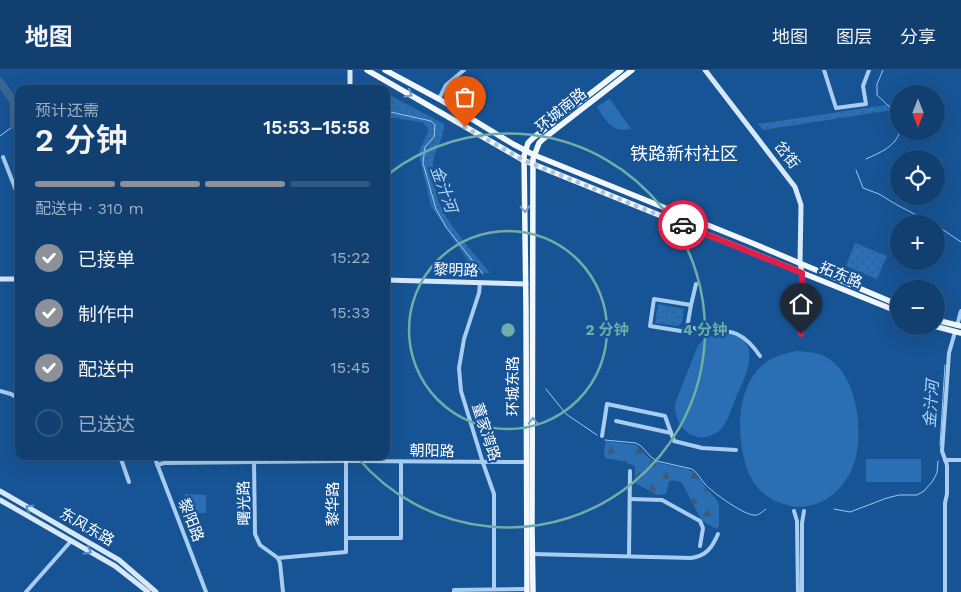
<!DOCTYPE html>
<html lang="zh">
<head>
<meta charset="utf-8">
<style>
	:root { --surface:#113f70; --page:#1a4675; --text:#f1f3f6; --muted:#9cafc3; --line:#305883; --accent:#8c9099 }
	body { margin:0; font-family:"Work Sans","Noto Sans SC",sans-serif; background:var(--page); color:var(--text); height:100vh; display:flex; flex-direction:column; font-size:19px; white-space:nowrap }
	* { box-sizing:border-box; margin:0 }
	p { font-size:16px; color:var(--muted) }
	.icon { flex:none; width:28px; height:28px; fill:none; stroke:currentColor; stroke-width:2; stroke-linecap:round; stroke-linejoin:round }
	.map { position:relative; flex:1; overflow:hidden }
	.side { position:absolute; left:15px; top:15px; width:375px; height:375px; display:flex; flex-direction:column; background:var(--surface); border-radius:10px; box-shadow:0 5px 20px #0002,0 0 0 1px var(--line) }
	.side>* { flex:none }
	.needle { width:32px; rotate:180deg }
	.controls { position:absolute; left:890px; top:15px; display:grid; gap:10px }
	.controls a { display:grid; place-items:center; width:55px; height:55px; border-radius:50%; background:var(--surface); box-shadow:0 5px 20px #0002,0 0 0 1px var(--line); font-size:25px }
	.pin { position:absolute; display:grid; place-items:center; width:42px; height:42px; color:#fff; margin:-51px -21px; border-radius:50% 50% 50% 0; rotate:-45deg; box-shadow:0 0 5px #0007 }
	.pin .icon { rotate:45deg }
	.courier { position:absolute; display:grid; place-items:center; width:50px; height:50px; margin:-25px; border:4px solid #e11d48; border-radius:50%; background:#fff; color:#222; box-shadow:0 1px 6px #0007 }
	.head em { font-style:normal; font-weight:600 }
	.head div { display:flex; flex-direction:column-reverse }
	.head { display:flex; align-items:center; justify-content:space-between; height:85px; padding:0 20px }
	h1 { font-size:32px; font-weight:600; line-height:38px }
	.bar { display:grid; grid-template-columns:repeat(4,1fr); gap:8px 5px; align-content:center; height:60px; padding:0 20px }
	.bar i { height:6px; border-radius:4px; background:var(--line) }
	.bar .selected { background:var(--accent) }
	.bar p { grid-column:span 4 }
	ol { padding:0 20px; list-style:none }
	li { display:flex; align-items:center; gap:15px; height:55px }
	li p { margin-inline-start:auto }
	li .icon { padding:5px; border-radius:50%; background:var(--accent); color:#fff; stroke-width:4 }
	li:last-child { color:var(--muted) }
	li i { width:28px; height:28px; border:2px solid var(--line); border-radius:50% }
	header { display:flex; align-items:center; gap:30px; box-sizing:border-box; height:70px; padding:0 25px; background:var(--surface); border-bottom:1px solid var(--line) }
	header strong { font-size:24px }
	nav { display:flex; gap:28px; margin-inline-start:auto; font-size:18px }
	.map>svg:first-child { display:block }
	.grass { fill:url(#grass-dots) }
	.forest { fill:url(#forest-firs) }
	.garden { fill:#2a6fb4 }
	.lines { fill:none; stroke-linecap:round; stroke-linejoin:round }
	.stream { stroke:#9bc8f3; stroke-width:1 }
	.river { stroke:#3a6695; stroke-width:8 }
	.street { stroke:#a8cdf1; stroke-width:4 }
	.secondary { stroke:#d7e8fb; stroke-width:5 }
	.primary { stroke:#f2f8ff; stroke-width:5.5 }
	.oneway { stroke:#7a9ec5 }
	.oneway2 { stroke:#648fbe }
	.done { stroke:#aec3da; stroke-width:5; stroke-dasharray:0 9 }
	.route { stroke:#e11d48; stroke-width:6 }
	.ring { fill:none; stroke:#6fada8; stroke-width:2.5 }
	.labels { text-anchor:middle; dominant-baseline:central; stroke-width:4.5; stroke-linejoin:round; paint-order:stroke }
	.street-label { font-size:15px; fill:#fff; stroke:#175495 }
	.water-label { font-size:16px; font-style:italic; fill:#b4d7f8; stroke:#175495 }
	.quarter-label { font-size:18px; fill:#fff; stroke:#175495 }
	.centre { fill:#6fada8; stroke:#175495; stroke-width:2.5 }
	.ring-label { font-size:15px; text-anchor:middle; font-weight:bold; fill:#6fada8; stroke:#175495; stroke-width:4.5; stroke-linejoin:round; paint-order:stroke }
</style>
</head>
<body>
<header>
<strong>地图</strong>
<nav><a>地图</a><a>图层</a><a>分享</a></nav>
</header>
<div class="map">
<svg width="961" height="522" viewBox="0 0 961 522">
	<defs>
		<pattern id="grass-dots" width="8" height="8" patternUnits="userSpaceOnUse" patternTransform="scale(1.25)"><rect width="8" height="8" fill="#2a6fb4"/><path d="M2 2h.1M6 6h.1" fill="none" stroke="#3e5a76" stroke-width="1.8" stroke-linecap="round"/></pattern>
		<pattern id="forest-firs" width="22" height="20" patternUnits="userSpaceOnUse" patternTransform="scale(1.25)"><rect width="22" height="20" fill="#2a6fb4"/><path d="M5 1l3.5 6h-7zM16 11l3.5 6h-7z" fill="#3e5a76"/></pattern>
	</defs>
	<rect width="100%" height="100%" fill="#175495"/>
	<g class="grass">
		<path d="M386,23l58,31c1,14 -10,25 -11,40 -1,9 3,33 7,41 10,23 35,49 50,68h-14l-45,-67 -12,-51 1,-6 9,-19 -7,-8 -36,-5z"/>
		<path d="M899,33v6l-136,21 -5,-6z"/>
		<path d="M855,173l32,13 -10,23 -31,-13z"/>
		<path d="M658,234l26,5 -2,14 -5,3 -22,-3z"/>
	</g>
	<path class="forest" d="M606,371l30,4 14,14 10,4 27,6 6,3 26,31v24l-2,2 -15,-8 -20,-38c-5,-3 -8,-3 -13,-2l-3,13 -9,1 -22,-12v-17l-13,-5 -17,-3 -1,-9z"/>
	<g class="garden">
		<path d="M609,29h1l21,30c-19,4 -25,-8 -34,-22z"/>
		<path d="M724,262c43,8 21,43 11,68 -4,10 -8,24 -16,31 -22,17 -45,-3 -44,-27l23,-59 11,-9z"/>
		<path d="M797,281c10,1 20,1 29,6 33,18 40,83 25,114 -7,15 -20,28 -35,33 -9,3 -20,4 -29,1 -16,-4 -30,-14 -37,-29 -15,-34 -16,-93 18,-115 9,-6 19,-8 29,-10z"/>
		<rect x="866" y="389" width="55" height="23"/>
		<path d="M185,424l21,1v18h-21z"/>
	</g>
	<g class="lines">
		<g class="stream">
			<path d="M883,0l-6,14v11l19,18 3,5"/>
			<path d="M386,41l45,10 4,4 -1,12 -9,10 -2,16 13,46 10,18 37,47"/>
			<path d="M0,66l19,-14"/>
			<path d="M866,89c13,-6 30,-12 34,-28"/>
			<path d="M856,100l7,18 16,6 18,11 37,19"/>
			<path d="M936,155l25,17"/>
			<path d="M546,319l20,25 31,21"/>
			<path d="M605,370l31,3 5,3 10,11 6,4 35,8c6,4 8,10 13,15 7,8 41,33 51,31 3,0 7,-4 10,-6"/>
			<path d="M940,375l5,-80"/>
			<path d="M834,439l16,3 37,-14 12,-3h18l7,-4 8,-9 5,-9 1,-12"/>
		</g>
		<path class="river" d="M0,12l14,20v23"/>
		<g class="street">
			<path d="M824,0l12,38 30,-4 -3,-18 6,-16"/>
			<path d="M439,29l7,-14 18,-15"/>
			<path d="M3,87l16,41"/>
			<path d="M480,213l-1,10 -15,46 -5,29 2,23 22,72 11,31v95"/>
			<path d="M691,235l5,-21"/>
			<path d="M957,256l4,-15"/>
			<path d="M687,258l4,-23 -37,-6 -4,27 37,6v-4h5c33,4 47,-3 68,28"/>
			<path d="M801,264l1,-61"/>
			<path d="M0,321l11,3 8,5"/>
			<path d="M616,351l55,12"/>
			<path d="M602,366l5,-32 58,12 9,25 28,7 34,2"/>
			<path d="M120,386l9,26"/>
			<path d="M154,386l52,136"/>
			<path d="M945,390h16"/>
			<path d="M254,392l1,72 5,11 18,13 2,5 3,29"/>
			<path d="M157,395l7,-2 182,-2 180,1"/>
			<path d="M630,429l32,1 38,21 3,7 -3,18"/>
			<path d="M794,441l3,10 1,71"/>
			<path d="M346,468h55v-76"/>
			<path d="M532,484l159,4c15,-2 21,-10 27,-24"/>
			<path d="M629,486l1,-85"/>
			<path d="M278,488l68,-6v-91"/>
			<path d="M26,522l45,-51"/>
			<path d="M454,522v-2l73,-1"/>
			<path d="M802,522v-69l2,-12"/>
			<path d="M945,522v-89l2,-9v-29l-5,-14 7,-98 6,-21"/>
		</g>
		<g class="secondary">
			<path d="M705,0l90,117 6,18 -1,58 2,10"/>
			<path d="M350,19v-19"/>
			<path d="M0,209h19"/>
			<path d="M386,210l140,4"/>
			<path d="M346,391v-5"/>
			<path d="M0,421l119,69 37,32"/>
			<path d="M0,430l115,66 33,26"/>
		</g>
		<g class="primary">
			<path d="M367,0l156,90 376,152"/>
			<path d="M385,0l54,29 74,45 21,11 218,88 147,62"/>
			<path d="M936,250l25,6"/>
			<path d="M934,256l27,7"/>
			<path d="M527,522l-1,-283 -2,-153 4,-13 5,-5 88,-68"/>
			<path d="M533,522l-1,-65 1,-368 6,-16 4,-4 89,-69"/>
		</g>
	</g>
	<defs><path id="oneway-chevron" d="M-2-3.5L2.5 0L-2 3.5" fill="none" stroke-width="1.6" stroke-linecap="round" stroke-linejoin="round" transform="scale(1.25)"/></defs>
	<g class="oneway">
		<use href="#oneway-chevron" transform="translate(409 24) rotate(30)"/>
		<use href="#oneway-chevron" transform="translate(525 139) rotate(88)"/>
		<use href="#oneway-chevron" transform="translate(533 351) rotate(-90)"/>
	</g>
	<g class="oneway2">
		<use href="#oneway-chevron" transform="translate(29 438) rotate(-150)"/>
		<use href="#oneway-chevron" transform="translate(88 481) rotate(29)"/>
	</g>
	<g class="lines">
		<path class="done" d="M465,57l58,33 160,65"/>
		<path class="route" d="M683,155l119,48 -1,61"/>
	</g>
	<g class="ring">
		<circle cx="508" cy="260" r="99"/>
		<path d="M387 105A197 197 0 1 1 357 387"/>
	</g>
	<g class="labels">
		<g class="street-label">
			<text transform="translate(561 40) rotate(-39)">环城南路</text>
			<text transform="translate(787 85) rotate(52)">岔街</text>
			<text transform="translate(456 200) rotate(2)">黎明路</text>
			<text transform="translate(841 205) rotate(22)">拓东路</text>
			<text transform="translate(513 316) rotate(-90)">环城东路</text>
			<text transform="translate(486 362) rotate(72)">董家湾路</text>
			<text transform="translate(432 381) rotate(1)">朝阳路</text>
			<text transform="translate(244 433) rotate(-91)">曙光路</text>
			<text transform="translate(333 434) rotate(-90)">黎华路</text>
			<text transform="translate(191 450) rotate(69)">黎阳路</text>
			<text transform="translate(87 457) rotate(30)">东风东路</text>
		</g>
		<g class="water-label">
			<text transform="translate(444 119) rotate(70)">金汁河</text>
			<text transform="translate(931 334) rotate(-86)">金汁河</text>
		</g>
		<g class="quarter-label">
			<text x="684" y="83">铁路新村社区</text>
		</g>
	</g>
	<circle cx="508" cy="260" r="8" class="centre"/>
	<g class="ring-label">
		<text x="607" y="265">2 分钟</text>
		<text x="705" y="265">4 分钟</text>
	</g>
</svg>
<div class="controls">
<a><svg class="needle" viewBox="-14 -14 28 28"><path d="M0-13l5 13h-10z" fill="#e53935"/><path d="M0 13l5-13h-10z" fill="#9cafc3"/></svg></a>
<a><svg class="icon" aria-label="locate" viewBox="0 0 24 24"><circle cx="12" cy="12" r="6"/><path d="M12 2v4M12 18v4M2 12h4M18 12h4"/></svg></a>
<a>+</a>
<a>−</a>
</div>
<div class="pin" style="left:465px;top:57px;background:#ea580c"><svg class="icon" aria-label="bag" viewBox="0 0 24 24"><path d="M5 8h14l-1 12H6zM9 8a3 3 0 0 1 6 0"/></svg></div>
<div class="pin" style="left:801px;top:264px;background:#1f2937"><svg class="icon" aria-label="home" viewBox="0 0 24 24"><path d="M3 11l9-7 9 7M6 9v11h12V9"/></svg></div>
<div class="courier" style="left:683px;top:155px"><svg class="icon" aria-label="car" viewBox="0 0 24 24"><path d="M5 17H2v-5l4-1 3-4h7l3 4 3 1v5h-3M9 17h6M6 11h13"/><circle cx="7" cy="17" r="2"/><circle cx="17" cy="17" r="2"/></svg></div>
<section class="side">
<div class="head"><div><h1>2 分钟</h1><p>预计还需</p></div><em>15:53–15:58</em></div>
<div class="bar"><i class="selected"></i><i class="selected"></i><i class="selected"></i><i></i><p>配送中 · 310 m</p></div>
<ol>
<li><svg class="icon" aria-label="check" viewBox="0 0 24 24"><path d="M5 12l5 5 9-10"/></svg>已接单<p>15:22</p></li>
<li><svg class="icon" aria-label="check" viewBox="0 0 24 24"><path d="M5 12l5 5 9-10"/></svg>制作中<p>15:33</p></li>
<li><svg class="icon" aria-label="check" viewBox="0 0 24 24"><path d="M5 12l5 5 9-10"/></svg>配送中<p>15:45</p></li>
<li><i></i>已送达</li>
</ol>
</section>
</div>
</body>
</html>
